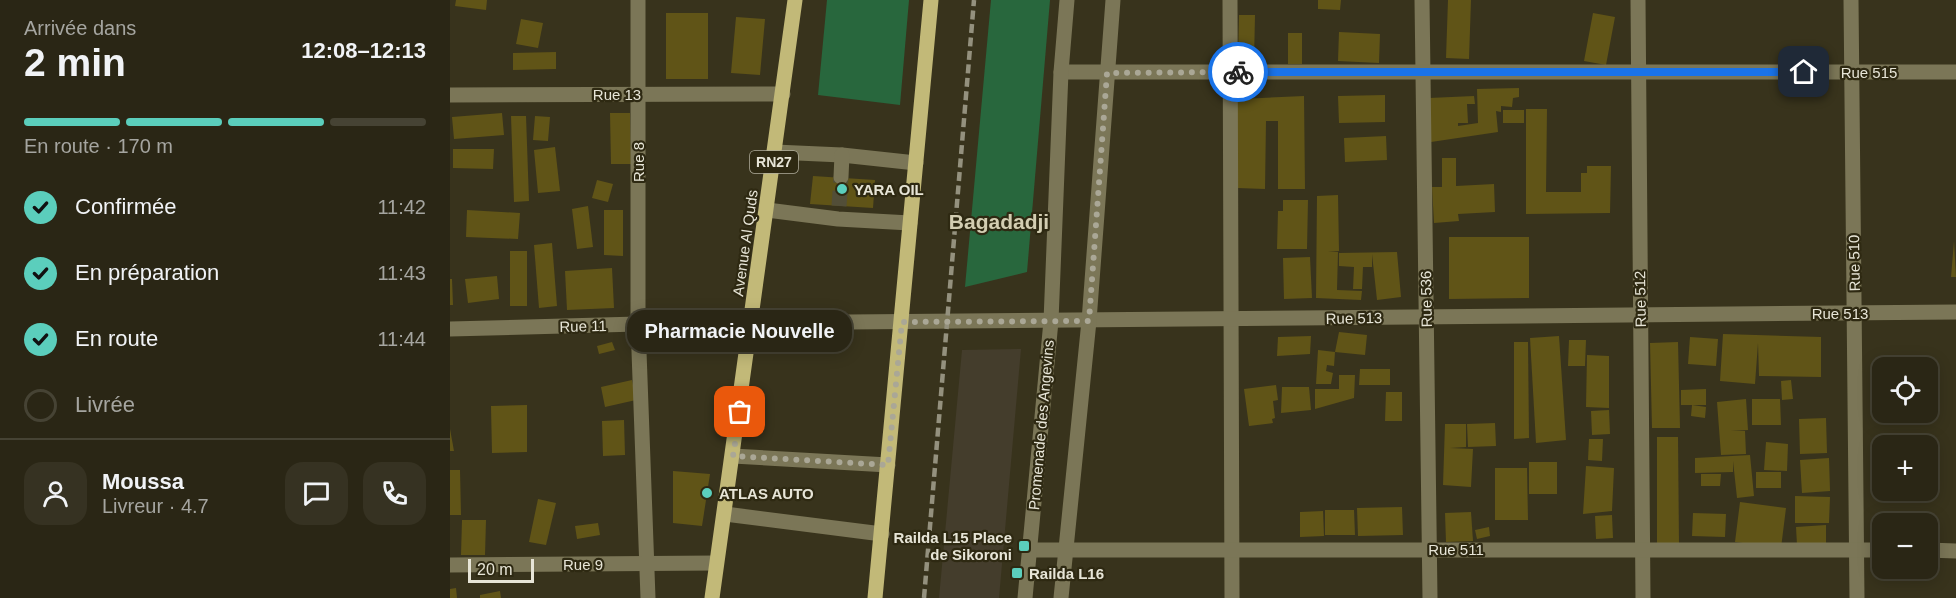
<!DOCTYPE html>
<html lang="fr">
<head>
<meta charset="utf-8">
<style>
	:root { --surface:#2a2615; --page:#363222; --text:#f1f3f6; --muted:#a5a5a0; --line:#464334; --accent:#5bcebc }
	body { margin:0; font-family:Arial,sans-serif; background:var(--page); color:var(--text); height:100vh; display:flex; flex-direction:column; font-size:22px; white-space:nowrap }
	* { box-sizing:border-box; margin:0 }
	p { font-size:20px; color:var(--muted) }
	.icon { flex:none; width:33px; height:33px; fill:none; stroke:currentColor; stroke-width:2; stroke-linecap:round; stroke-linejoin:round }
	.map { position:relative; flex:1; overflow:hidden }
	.panel { display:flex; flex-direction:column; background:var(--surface); width:450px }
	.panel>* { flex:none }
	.fabs { position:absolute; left:1422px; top:357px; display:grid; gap:12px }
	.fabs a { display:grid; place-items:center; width:66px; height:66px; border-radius:12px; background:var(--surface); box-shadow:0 3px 15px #0003,0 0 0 2px var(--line); font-size:30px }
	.scale { position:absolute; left:18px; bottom:15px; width:66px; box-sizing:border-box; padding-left:6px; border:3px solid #e7e5d7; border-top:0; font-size:16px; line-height:21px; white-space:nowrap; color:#e7e5d7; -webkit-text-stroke:4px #2e2912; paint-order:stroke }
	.pin { position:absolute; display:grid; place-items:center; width:51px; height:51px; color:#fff; margin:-26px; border-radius:12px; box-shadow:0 3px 9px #0006 }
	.courier { position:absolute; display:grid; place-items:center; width:60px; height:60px; margin:-30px; border:4px solid #1a73e8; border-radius:50%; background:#fff; color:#222; box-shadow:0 2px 8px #0007 }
	.bubble { position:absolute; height:42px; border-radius:18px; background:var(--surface); box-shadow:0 3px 15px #0003,0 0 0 2px var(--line); font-size:20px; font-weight:800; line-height:42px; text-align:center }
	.headline em { font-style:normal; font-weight:800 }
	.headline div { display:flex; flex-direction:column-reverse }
	.headline { display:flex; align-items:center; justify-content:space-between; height:102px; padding:0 24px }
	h1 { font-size:39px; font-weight:800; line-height:45px }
	.bar { display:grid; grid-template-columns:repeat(4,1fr); gap:9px 6px; align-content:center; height:72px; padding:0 24px }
	.bar i { height:8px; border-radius:4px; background:var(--line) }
	.bar .on { background:var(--accent) }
	.bar p { grid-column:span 4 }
	.line { display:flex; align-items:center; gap:15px; padding:0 24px; border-top:2px solid var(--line) }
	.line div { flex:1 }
	.round { display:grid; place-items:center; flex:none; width:63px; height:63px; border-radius:18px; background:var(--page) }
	ol { padding:0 24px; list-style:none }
	li { display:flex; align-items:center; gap:18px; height:66px }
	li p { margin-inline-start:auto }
	li .icon { padding:6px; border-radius:50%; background:var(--accent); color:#111; stroke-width:4 }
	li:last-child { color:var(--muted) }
	li i { width:33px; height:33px; border:3px solid var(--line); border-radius:50% }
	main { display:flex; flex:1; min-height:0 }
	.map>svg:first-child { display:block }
	.commercial { fill:#443d2c }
	.green { fill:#28673d }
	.building { fill:#605417 }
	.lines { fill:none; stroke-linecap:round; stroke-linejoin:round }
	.minor-tunnel { stroke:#524e38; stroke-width:15; stroke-dasharray:15 8; stroke-linecap:butt }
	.minor { stroke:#7b7657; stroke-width:15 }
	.major { stroke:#c2b978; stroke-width:15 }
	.rail { stroke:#94917e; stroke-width:4.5; stroke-dasharray:9 4.5; stroke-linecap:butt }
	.done { stroke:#aaa796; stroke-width:6; stroke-dasharray:0 10.8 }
	.route { stroke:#1a73e8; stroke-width:8 }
	.poi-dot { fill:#5bcebc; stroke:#2e2912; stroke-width:2 }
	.labels { text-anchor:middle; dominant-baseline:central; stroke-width:4.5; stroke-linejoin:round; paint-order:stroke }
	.shield { fill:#2e2912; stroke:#b0ad9c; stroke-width:1.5 }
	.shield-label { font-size:14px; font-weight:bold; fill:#e7e5d7 }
	.street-label { font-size:15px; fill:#e7e5d7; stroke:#2e2912 }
	.poi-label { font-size:15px; font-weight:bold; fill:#e7e5d7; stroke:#2e2912; text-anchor:start }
	.district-label { font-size:21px; font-weight:bold; fill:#d3ceb2; stroke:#2e2912 }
</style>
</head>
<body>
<main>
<section class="panel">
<div class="headline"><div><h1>2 min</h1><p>Arrivée dans</p></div><em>12:08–12:13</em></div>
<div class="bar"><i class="on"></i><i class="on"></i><i class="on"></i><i></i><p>En route · 170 m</p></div>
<ol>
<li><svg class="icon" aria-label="check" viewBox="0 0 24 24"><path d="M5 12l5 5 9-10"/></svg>Confirmée<p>11:42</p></li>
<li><svg class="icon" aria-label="check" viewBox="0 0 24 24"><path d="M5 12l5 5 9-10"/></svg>En préparation<p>11:43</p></li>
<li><svg class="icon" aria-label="check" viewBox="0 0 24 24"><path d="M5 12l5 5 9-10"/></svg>En route<p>11:44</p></li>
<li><i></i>Livrée</li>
</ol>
<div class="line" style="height:108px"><a class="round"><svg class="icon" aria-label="person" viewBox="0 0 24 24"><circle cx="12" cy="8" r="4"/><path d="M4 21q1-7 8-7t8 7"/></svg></a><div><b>Moussa</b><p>Livreur · 4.7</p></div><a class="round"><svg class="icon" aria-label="chat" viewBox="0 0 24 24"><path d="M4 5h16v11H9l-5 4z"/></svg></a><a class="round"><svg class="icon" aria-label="phone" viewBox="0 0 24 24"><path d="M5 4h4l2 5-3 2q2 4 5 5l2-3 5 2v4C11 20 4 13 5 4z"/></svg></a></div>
</section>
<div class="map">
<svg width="1506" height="598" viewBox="0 0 1506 598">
	<rect width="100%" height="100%" fill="#38331c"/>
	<path class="commercial" d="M571,349l-22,249h-60l23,-248z"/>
	<g class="green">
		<path d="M377,0h82l-9,105 -82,-10z"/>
		<path d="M541,0h59l-23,272 -62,15z"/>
	</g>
	<g class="building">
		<path d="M6,0h31l-1,10 -31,-4z"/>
		<path d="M868,0h23l-1,10 -22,-1z"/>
		<path d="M998,0h23l-2,59 -23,-1z"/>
		<rect x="216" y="13" width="42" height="66"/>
		<path d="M1143,13l22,4 -9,48 -22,-4z"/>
		<path d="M789,15h16l-1,46h-16z"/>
		<path d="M286,17l29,2 -5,56 -29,-2z"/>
		<path d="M71,19l22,4 -5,25 -22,-4z"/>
		<path d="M889,32l41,2 -1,29 -41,-2z"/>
		<rect x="838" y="33" width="14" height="31"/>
		<path d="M106,52v17l-43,1v-17z"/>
		<path d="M1069,88v9l-6,1 -1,9 -11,-1v6l-5,-1 2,21 -67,10 -2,-44 45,-2 1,8h-8l1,19h-10v3l20,-3 -1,-34z"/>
		<path d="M935,95v27l-46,1 -1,-27z"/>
		<path d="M854,96l1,93h-27v-68h-12l-1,68 -28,-1v-85l3,-4z"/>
		<path d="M1076,109h21l-1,83h35v-19h6v-7h24l-1,47 -84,1z"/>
		<rect x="1053" y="110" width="21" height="13"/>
		<path d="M52,113l2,22 -50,4 -2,-22z"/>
		<path d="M160,113h20l1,51h-20z"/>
		<path d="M61,116h15l3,85 -15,1z"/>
		<path d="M85,116l15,1 -2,24 -15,-1z"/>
		<path d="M936,136l1,24 -42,2 -1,-24z"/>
		<path d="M105,147l5,44 -22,2 -4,-43z"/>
		<path d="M3,149h41l-1,20 -40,-1z"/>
		<path d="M992,158h14v28l38,-2 1,28 -37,2 1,7 -25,2 -2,-36h10z"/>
		<path d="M363,176l62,4 -2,28 -63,-4z"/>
		<path d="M147,180l16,4 -5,18 -16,-4z"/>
		<path d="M888,195l1,56 -11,1h10l-1,38 25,1 -1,9 -45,-2 1,-102z"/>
		<path d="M833,200h25l-1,49h-30l1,-38h5z"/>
		<path d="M138,206l5,41 -16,2 -5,-40z"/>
		<path d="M17,210l53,3 -2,26 -52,-2z"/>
		<path d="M154,210h19v46l-19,-1z"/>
		<path d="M999,237h80v61l-80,1z"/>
		<path d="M1504,241l2,36h-5z"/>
		<path d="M102,243l5,63 -18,2 -5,-63z"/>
		<rect x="60" y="251" width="17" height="55"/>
		<path d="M947,252l4,45 -24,3 -5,-46v13h-9l-1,22h-9l1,-22 -15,-1v-13z"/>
		<path d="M860,257l2,41 -28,1 -1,-41z"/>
		<path d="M162,268l2,40 -47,2 -2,-39z"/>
		<path d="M47,276l2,23 -31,4 -3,-24z"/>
		<path d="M0,279h2l1,26h-3z"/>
		<path d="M889,332l28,3 -2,20 -30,-3z"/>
		<path d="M1273,334l98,3v40l-62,-1 -1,-33 -3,41 -35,-3z"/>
		<path d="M861,336l-1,18 -33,2 1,-19z"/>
		<path d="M1109,336l7,104 -30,3 -6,-105z"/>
		<path d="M1240,337l28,2 -2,27 -28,-2z"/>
		<path d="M1119,340h17l-1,26h-17z"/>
		<path d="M162,342l3,8 -16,4 -2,-8z"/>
		<path d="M1064,342h14l1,96 -15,1z"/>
		<path d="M1228,342l2,86h-28l-2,-85z"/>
		<path d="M868,350l17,2 -1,14 -7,-1 -1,6 7,2 -2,11h-15z"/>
		<path d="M1137,355l22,1v52l-23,-1z"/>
		<path d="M910,369h30v16h-31z"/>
		<path d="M889,375h16l-1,23 -39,11v-20h24z"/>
		<path d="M182,380l4,20 -31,7 -4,-20z"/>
		<path d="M1341,380l2,19 -11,1 -1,-19z"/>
		<path d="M826,385l2,15 -5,1 2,17 -3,1 1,4 -24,3 -5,-37z"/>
		<path d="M832,387h27l2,23 -30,3z"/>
		<path d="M1256,389v16h-25v-15z"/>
		<path d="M936,392h16v29h-17z"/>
		<path d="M1296,399l2,31 -17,1h14l1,23 -25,1 -4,-53z"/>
		<path d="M1302,399h28l1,26h-29z"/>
		<path d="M77,405v47l-35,1 -1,-47z"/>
		<path d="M1242,405l14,2 -1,11 -14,-2z"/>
		<path d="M1159,410l1,24 -18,1 -1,-24z"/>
		<path d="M1376,418l1,35 -27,1 -1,-35z"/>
		<path d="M174,420l1,35 -22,1 -1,-35z"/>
		<path d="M1045,423l1,23 -28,1 -1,-23z"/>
		<path d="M995,424h21v23l-16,1 23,1 -2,38 -28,-2z"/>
		<path d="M0,429l4,22h-4z"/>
		<path d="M1207,437h21l1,107h-22z"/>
		<path d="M1139,439h14l-1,22 -14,-1z"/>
		<path d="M1316,442l22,2 -1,27 -23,-1z"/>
		<path d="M1300,455l4,41 -17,2 -4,-37v11l-38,1v-15z"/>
		<path d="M1379,458l1,33 -28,2 -2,-33z"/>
		<rect x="1079" y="462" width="28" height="32"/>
		<path d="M1136,466l28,2 -2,43 -29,3z"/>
		<path d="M1045,468h32l1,52h-33z"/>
		<path d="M0,470h10l1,45h-11z"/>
		<path d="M223,471l37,3 -8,52 -29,-3z"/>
		<rect x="1306" y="472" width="25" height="16"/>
		<path d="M1251,474h20l-1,12h-19z"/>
		<path d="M1345,496l35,1 -1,26h-34z"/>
		<path d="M88,499l18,4 -10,42 -17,-3z"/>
		<path d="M1290,502l46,6 -5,40 -46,-6z"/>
		<path d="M952,507l1,28 -45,1 -1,-28z"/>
		<path d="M875,510h29l1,25h-30z"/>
		<path d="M873,511l1,25 -24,1v-25z"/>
		<path d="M1021,512l2,29 -27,1 -1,-29z"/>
		<path d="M1243,513l33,1 -1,23 -33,-1z"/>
		<path d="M1162,515l1,23 -17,1 -1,-23z"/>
		<path d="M12,520h24l-1,35h-24z"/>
		<path d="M148,523l2,12 -23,4 -2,-13z"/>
		<path d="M1376,525v18l-29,2 -1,-18z"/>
		<path d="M1039,527l1,9 -13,3 -2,-9z"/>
		<path d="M6,588l1,10h-7v-9z"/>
		<path d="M50,591l1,7h-21v-3z"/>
	</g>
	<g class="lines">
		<path class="minor-tunnel" d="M389,206l2,-29"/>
		<g class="minor">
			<path d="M188,0v324l10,274"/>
			<path d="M780,0l2,598"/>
			<path d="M972,0l8,598"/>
			<path d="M1188,0l5,598"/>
			<path d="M1401,0l6,598"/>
			<path d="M611,72h895"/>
			<path d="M0,95l333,-1"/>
			<path d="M325,152l67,3 74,8"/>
			<path d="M391,177l1,-22"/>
			<path d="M317,210l71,9 72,4"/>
			<path d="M0,329l188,-5 1318,-12"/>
			<path d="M283,456l155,9"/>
			<path d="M275,514l157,20"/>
			<path d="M579,550h853"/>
			<path d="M1478,550l28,1"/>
			<path d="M0,565l266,-2"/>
			<path d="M575,598l26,-277 10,-249 6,-72"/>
			<path d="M611,598l28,-277 24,-321"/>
		</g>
		<g class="major">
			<path d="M262,598l83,-598"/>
			<path d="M425,598l56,-598"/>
		</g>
		<path class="rail" d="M474,598l50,-598"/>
	</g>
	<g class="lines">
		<path class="done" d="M290,412l-7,44 155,9 14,-143 187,-1 18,-248 131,-1"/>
		<path class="route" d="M788,72h566"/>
	</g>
	<g class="poi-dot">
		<circle cx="392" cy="189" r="6"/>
		<circle cx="257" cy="493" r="6"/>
		<rect x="568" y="540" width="12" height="12" rx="3"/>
		<rect x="561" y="567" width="12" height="12" rx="3"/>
	</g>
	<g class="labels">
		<rect class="shield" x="300" y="151" width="48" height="22" rx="4.5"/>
		<g class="shield-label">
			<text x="324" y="162">RN27</text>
		</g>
		<g class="street-label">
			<text x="1419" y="72">Rue 515</text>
			<text x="167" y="94">Rue 13</text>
			<text transform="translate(188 162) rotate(-90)">Rue 8</text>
			<text transform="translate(295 243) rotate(-82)">Avenue Al Quds</text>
			<text transform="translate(1404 263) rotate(-91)">Rue 510</text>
			<text transform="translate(976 299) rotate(-91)">Rue 536</text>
			<text transform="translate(1190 299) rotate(-91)">Rue 512</text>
			<text x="1390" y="313">Rue 513</text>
			<text transform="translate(904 318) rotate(-1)">Rue 513</text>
			<text transform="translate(133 326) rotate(-1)">Rue 11</text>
			<text transform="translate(591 425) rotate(-85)">Promenade des Angevins</text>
			<text x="1006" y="549">Rue 511</text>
			<text x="133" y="564">Rue 9</text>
		</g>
		<g class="poi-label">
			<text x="404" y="189">YARA OIL</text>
			<text x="269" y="493">ATLAS AUTO</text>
			<text x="562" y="537" text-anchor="end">Railda L15 Place<tspan x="562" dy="17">de Sikoroni</tspan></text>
			<text x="579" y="573">Railda L16</text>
		</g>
		<g class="district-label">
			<text x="549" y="221">Bagadadji</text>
		</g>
	</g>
</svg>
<div class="fabs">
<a><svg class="icon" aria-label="locate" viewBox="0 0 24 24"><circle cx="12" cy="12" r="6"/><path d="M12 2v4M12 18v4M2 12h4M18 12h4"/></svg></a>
<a>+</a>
<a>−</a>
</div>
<div class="scale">20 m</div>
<div class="pin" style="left:290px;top:412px;background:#ea580c"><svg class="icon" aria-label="bag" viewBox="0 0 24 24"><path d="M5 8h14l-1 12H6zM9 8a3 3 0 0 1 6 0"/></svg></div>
<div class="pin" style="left:1354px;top:72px;background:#1f2937"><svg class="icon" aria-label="home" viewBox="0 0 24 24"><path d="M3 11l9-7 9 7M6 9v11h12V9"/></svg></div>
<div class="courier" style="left:788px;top:72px"><svg class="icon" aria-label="bike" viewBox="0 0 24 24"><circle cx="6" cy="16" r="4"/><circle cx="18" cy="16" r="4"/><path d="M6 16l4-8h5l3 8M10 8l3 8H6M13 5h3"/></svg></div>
<div class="bubble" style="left:177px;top:310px;width:225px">Pharmacie Nouvelle</div>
</div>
</main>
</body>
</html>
